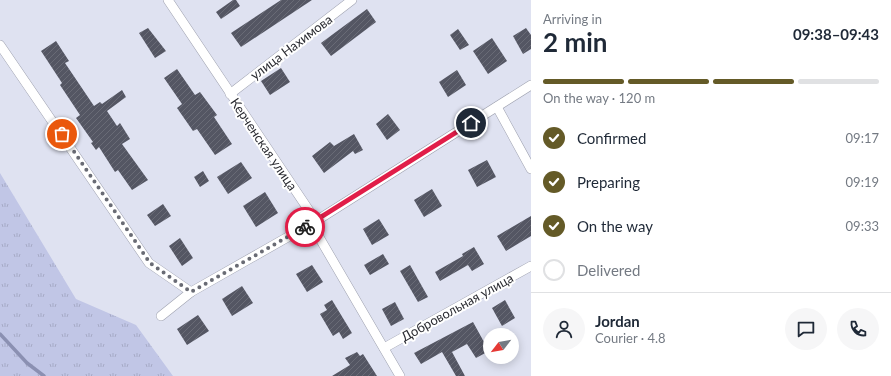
<!DOCTYPE html>
<html lang="en">
<head>
<meta charset="utf-8">
<style>
	:root { --surface:#fff; --page:#f6f6f7; --text:#1f2937; --muted:#747a83; --line:#e0e1e3; --accent:#645a27 }
	body { margin:0; font-family:Lato,sans-serif; background:var(--page); color:var(--text); height:100vh; display:flex; flex-direction:column; font-size:15px; white-space:nowrap }
	* { box-sizing:border-box; margin:0 }
	p { font-size:13px; color:var(--muted) }
	.icon { flex:none; width:22px; height:22px; fill:none; stroke:currentColor; stroke-width:2; stroke-linecap:round; stroke-linejoin:round }
	.map { position:relative; flex:1; overflow:hidden }
	.details { display:flex; flex-direction:column; background:var(--surface); width:360px }
	.details>* { flex:none }
	.needle { width:26px; rotate:239deg }
	.tools { position:absolute; left:483px; top:328px; display:grid; gap:8px }
	.tools a { display:grid; place-items:center; width:36px; height:36px; border-radius:50%; background:var(--surface); box-shadow:0 2px 10px #0003; font-size:20px }
	.pin { position:absolute; display:grid; place-items:center; width:34px; height:34px; color:#fff; margin:-17px; border:2px solid #fff; border-radius:50%; box-shadow:0 1px 4px #0007 }
	.courier { position:absolute; display:grid; place-items:center; width:40px; height:40px; margin:-20px; border:3px solid #e11d48; border-radius:50%; background:#fff; color:#222; box-shadow:0 1px 5px #0007 }
	.summary em { font-style:normal; font-weight:700 }
	.summary div { display:flex; flex-direction:column-reverse }
	.summary { display:flex; align-items:center; justify-content:space-between; height:68px; padding:0 12px }
	h1 { font-size:26px; font-weight:700; line-height:30px }
	.bar { display:grid; grid-template-columns:repeat(4,1fr); gap:6px 4px; align-content:center; height:48px; padding:0 12px }
	.bar i { height:5px; border-radius:3px; background:var(--line) }
	.bar .on { background:var(--accent) }
	.bar p { grid-column:span 4 }
	.line { display:flex; align-items:center; gap:10px; padding:0 12px; border-top:1px solid var(--line) }
	.line div { flex:1 }
	.round { display:grid; place-items:center; flex:none; width:42px; height:42px; border-radius:21px; background:var(--page) }
	ol { padding:0 12px; list-style:none }
	li { display:flex; align-items:center; gap:12px; height:44px }
	li p { margin-inline-start:auto }
	li .icon { padding:4px; border-radius:50%; background:var(--accent); color:#fff; stroke-width:4 }
	li:last-child { color:var(--muted) }
	li i { width:22px; height:22px; border:2px solid var(--line); border-radius:50% }
	main { display:flex; flex:1; min-height:0 }
	.map>svg:first-child { display:block }
	.grass { fill:url(#grass-tufts) }
	.lines { fill:none; stroke-linecap:round; stroke-linejoin:round }
	.stream { stroke:#8b90b2; stroke-width:3.5 }
	.building { fill:url(#building-hatch) }
	.street-casing { stroke:#9ea1af; stroke-width:10 }
	.street { stroke:#fff; stroke-width:9 }
	.done { stroke:#696b74; stroke-width:4; stroke-dasharray:0 7.2 }
	.route { stroke:#e11d48; stroke-width:5 }
	.labels { text-anchor:middle; dominant-baseline:central; stroke-width:4; stroke-linejoin:round; paint-order:stroke }
	.street-label { font-size:13px; fill:#2a2b31; stroke:#fff }
</style>
</head>
<body>
<main>
<div class="map">
<svg width="531" height="376" viewBox="0 0 531 376">
	<defs>
		<pattern id="grass-tufts" width="24" height="20" patternUnits="userSpaceOnUse"><rect width="24" height="20" fill="#c1c6e6"/><path d="M3 7l-1-3M5 7V3M7 7l1-3M15 17l-1-3M17 17v-4M19 17l1-3" fill="none" stroke="#a6aac6"/></pattern>
		<pattern id="building-hatch" width="6" height="6" patternUnits="userSpaceOnUse"><rect width="6" height="6" fill="#545663"/><path d="M-1 1l2-2M0 6l6-6M5 7l2-2" fill="none" stroke="#696b76"/></pattern>
	</defs>
	<rect width="100%" height="100%" fill="#dfe2f1"/>
	<path class="grass" d="M0,173l76,126 60,26 37,51h-173z"/>
	<g class="lines">
		<path class="stream" d="M0,334l27,29 17,13"/>
	</g>
	<g class="building">
		<path d="M233,0h3l4,6 -19,13 -5,-7z"/>
		<path d="M281,0h31l-71,47 -10,-14z"/>
		<path d="M367,9l9,13 -45,34 -10,-13z"/>
		<path d="M148,28l18,23 -11,7 -16,-25z"/>
		<path d="M526,28l5,7v14l-8,5 -10,-18z"/>
		<path d="M458,29l11,16 -9,5 -10,-15z"/>
		<path d="M492,38l15,23 -19,13 -15,-23z"/>
		<path d="M56,41l13,20 -4,2 29,43 6,-4 2,2 20,-14 4,7 -19,14 10,15 3,-3 10,16 -8,5 26,36 -16,10 -14,-20 -3,2 -16,-25 -3,3 -5,-7 2,-1 -17,-24 4,-3 -20,-30 2,-2 -21,-32z"/>
		<path d="M281,68l9,14 -20,13 -9,-14z"/>
		<path d="M177,69l18,26 5,-3 17,23 -3,2 18,27 -17,11 -18,-26 -4,2 -16,-23 5,-4 -18,-26z"/>
		<path d="M457,70l9,15 -18,12 -9,-15z"/>
		<path d="M388,114l12,16 -13,10 -11,-16z"/>
		<path d="M354,134l9,16 -8,4 -2,-3 -29,22 -12,-17 18,-14 4,4z"/>
		<path d="M487,160l9,17 -19,10 -9,-17z"/>
		<path d="M241,162l11,16 -24,16 -11,-17z"/>
		<path d="M203,171l6,10 -9,6 -6,-10z"/>
		<path d="M432,189l10,17 -18,11 -10,-17z"/>
		<path d="M265,192l13,21 -22,14 -13,-21z"/>
		<path d="M163,204l8,12 -16,10 -8,-11z"/>
		<path d="M531,216v20l-25,15 -9,-15z"/>
		<path d="M379,219l10,16 -17,10 -9,-16z"/>
		<path d="M180,238l13,20 -11,8 -13,-20z"/>
		<path d="M474,247l10,17 -12,7 -4,-6 -28,16 -5,-9 28,-16 -1,-2z"/>
		<path d="M383,254l6,10 -19,11 -6,-10z"/>
		<path d="M312,265l11,17 -16,10 -11,-18z"/>
		<path d="M410,265l18,32 -10,5 -18,-31z"/>
		<path d="M242,286l11,17 -21,13 -10,-17z"/>
		<path d="M332,300l20,33 -9,6 -4,-7 -6,4 -13,-22 7,-4 -3,-5z"/>
		<path d="M505,300l10,18 -13,8 -10,-18z"/>
		<path d="M395,302l9,17 -13,7 -9,-17z"/>
		<path d="M198,315l11,16 -22,14 -10,-16z"/>
		<path d="M473,322l16,29 -13,7 -9,-14 -15,8 13,24h-9l-14,-24 -21,12 -7,-11z"/>
		<path d="M357,352l3,4 3,-2 14,22h-45l18,-11 -5,-7z"/>
	</g>
	<g class="lines">
		<g class="street-casing">
			<g id="street">
				<path d="M168,0l148,221 3,16 81,139"/>
				<path d="M0,45l149,218 42,29"/>
				<path d="M230,94l122,-94"/>
				<path d="M497,107l34,62"/>
				<path d="M161,316l30,-24 125,-71 215,-136"/>
				<path d="M384,348l147,-82"/>
			</g>
		</g>
		<use href="#street" class="street"/>
	</g>
	<g class="lines">
		<path class="done" d="M62,134l88,129 41,29 114,-65"/>
		<path class="route" d="M305,227l166,-104"/>
	</g>
	<g class="labels">
		<g class="street-label">
			<text transform="translate(291 47) rotate(-37)">улица Нахимова</text>
			<text transform="translate(264 144) rotate(56)">Керченская улица</text>
			<text transform="translate(457 307) rotate(-29)">Добровольная улица</text>
		</g>
	</g>
</svg>
<div class="tools">
<a><svg class="needle" viewBox="-14 -14 28 28"><path d="M0-13l5 13h-10z" fill="#e53935"/><path d="M0 13l5-13h-10z" fill="#747a83"/></svg></a>
</div>
<div class="pin" style="left:62px;top:134px;background:#ea580c"><svg class="icon" aria-label="bag" viewBox="0 0 24 24"><path d="M5 8h14l-1 12H6zM9 8a3 3 0 0 1 6 0"/></svg></div>
<div class="pin" style="left:471px;top:123px;background:#1f2937"><svg class="icon" aria-label="home" viewBox="0 0 24 24"><path d="M3 11l9-7 9 7M6 9v11h12V9"/></svg></div>
<div class="courier" style="left:305px;top:227px"><svg class="icon" aria-label="bike" viewBox="0 0 24 24"><circle cx="6" cy="16" r="4"/><circle cx="18" cy="16" r="4"/><path d="M6 16l4-8h5l3 8M10 8l3 8H6M13 5h3"/></svg></div>
</div>
<section class="details">
<div class="summary"><div><h1>2 min</h1><p>Arriving in</p></div><em>09:38–09:43</em></div>
<div class="bar"><i class="on"></i><i class="on"></i><i class="on"></i><i></i><p>On the way · 120 m</p></div>
<ol>
<li><svg class="icon" aria-label="check" viewBox="0 0 24 24"><path d="M5 12l5 5 9-10"/></svg>Confirmed<p>09:17</p></li>
<li><svg class="icon" aria-label="check" viewBox="0 0 24 24"><path d="M5 12l5 5 9-10"/></svg>Preparing<p>09:19</p></li>
<li><svg class="icon" aria-label="check" viewBox="0 0 24 24"><path d="M5 12l5 5 9-10"/></svg>On the way<p>09:33</p></li>
<li><i></i>Delivered</li>
</ol>
<div class="line" style="height:72px"><a class="round"><svg class="icon" aria-label="person" viewBox="0 0 24 24"><circle cx="12" cy="8" r="4"/><path d="M4 21q1-7 8-7t8 7"/></svg></a><div><b>Jordan</b><p>Courier · 4.8</p></div><a class="round"><svg class="icon" aria-label="chat" viewBox="0 0 24 24"><path d="M4 5h16v11H9l-5 4z"/></svg></a><a class="round"><svg class="icon" aria-label="phone" viewBox="0 0 24 24"><path d="M5 4h4l2 5-3 2q2 4 5 5l2-3 5 2v4C11 20 4 13 5 4z"/></svg></a></div>
</section>
</main>
</body>
</html>
